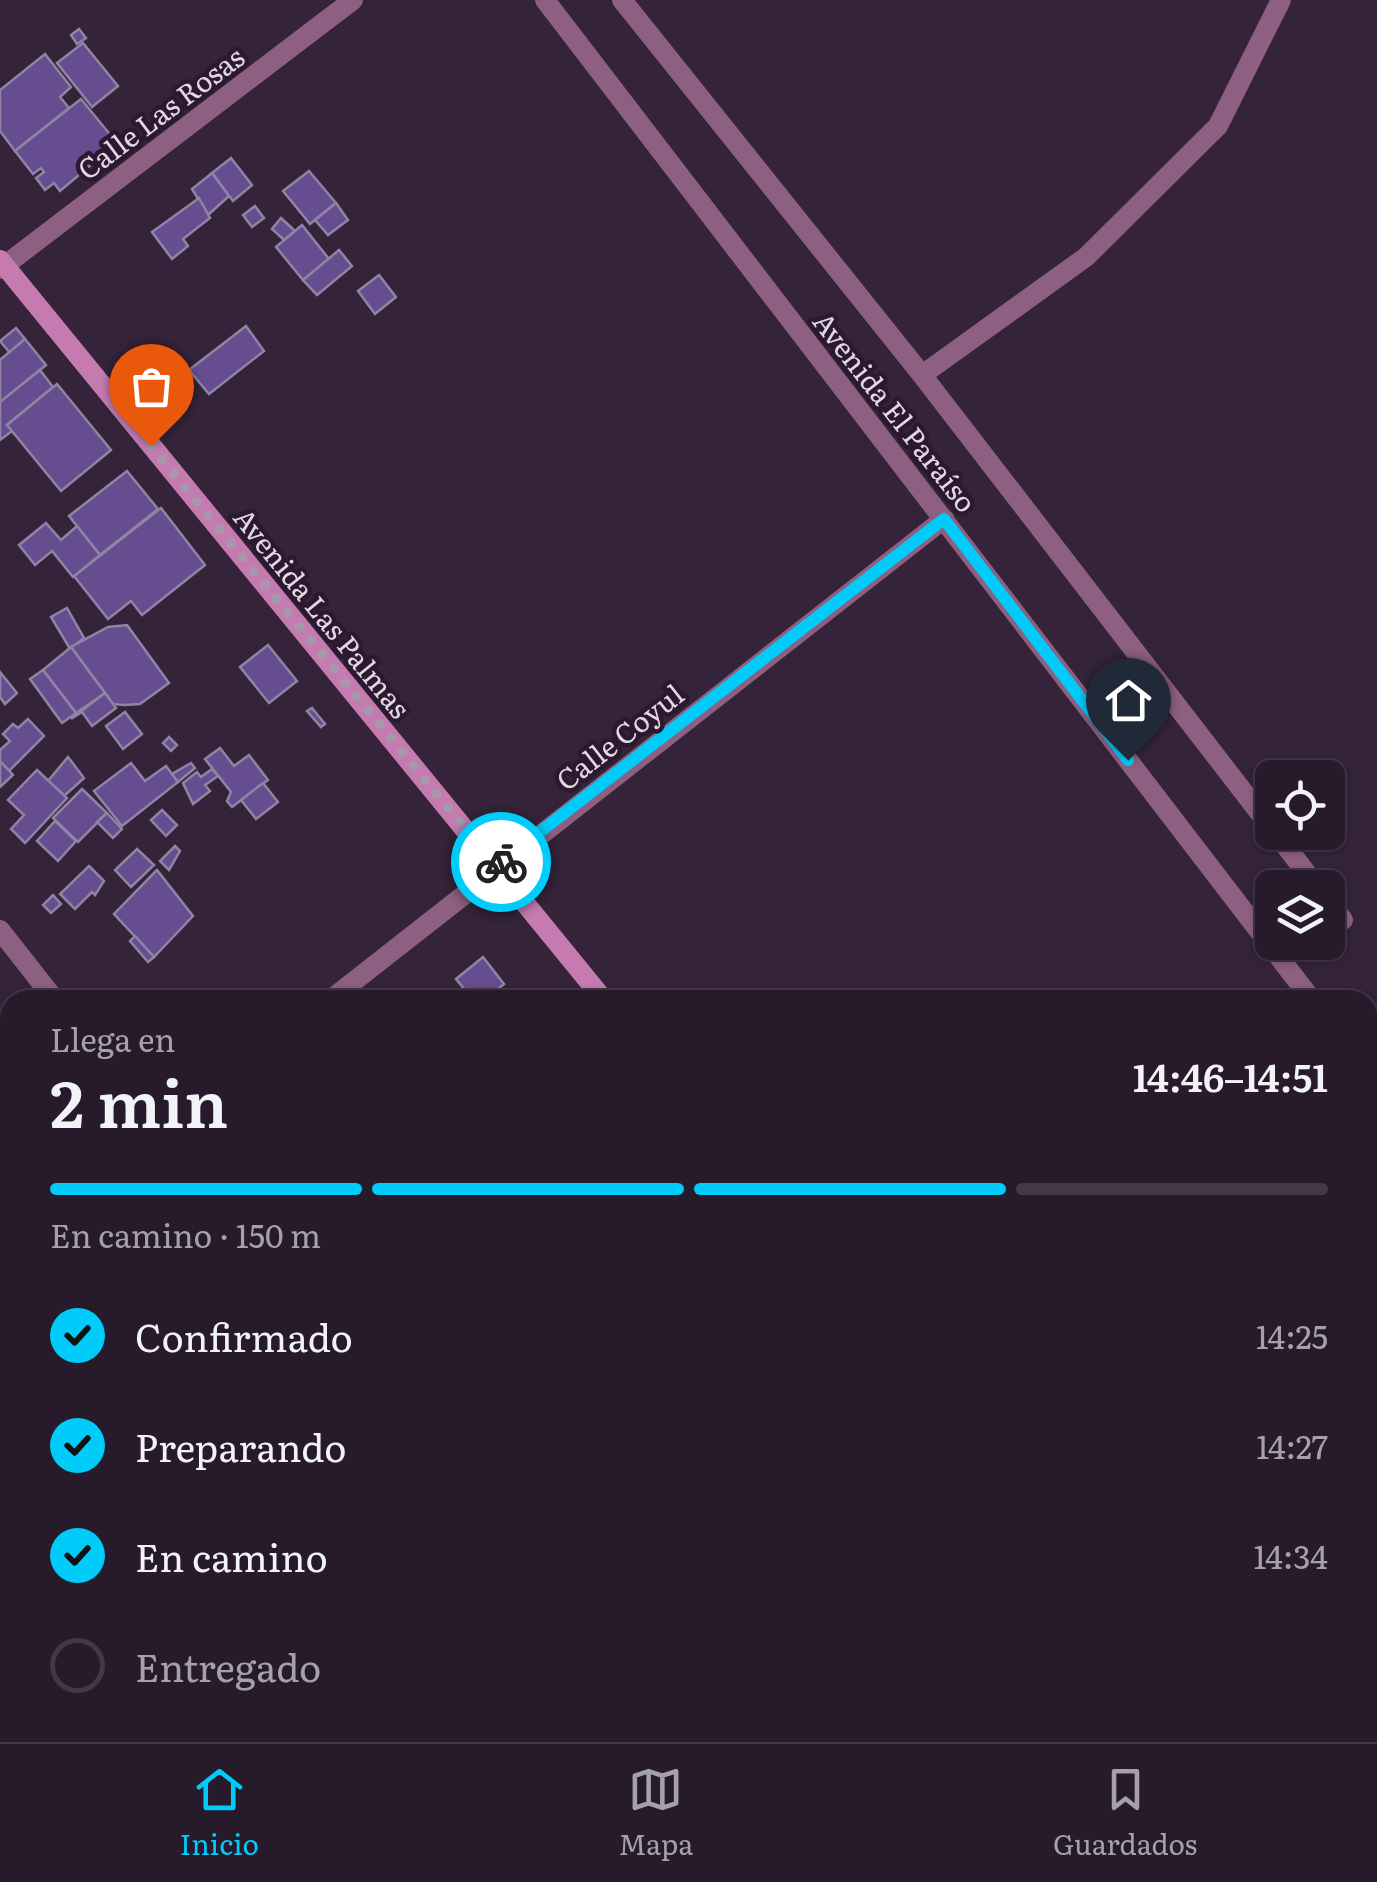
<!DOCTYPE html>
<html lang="es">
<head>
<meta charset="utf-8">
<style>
	:root { --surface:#271a2b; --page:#2f2333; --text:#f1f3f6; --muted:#a4a1a9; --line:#433847; --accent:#01cbf9 }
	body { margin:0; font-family:Literata,serif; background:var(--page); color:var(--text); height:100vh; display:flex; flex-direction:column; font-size:38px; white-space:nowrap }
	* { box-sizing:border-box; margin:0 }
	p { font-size:32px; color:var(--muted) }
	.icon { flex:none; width:55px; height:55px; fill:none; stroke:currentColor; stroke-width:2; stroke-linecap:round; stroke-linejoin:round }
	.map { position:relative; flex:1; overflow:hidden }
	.sheet { position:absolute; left:0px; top:990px; width:1378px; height:752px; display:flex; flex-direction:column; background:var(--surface); border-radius:30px 30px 0 0; box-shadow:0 2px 8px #0004,0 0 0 2px var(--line) }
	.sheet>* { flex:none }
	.fabs { position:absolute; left:1255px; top:760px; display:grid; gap:20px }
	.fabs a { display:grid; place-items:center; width:90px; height:90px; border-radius:15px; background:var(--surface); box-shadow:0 2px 8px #0004,0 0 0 2px var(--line); font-size:50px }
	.pin { position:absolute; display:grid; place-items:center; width:85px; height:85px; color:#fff; margin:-102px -42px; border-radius:50% 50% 50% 0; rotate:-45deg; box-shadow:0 0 10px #0007 }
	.pin .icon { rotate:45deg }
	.courier { position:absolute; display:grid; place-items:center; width:100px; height:100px; margin:-50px; border:8px solid #01cbf9; border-radius:50%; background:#fff; color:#222; box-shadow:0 2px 12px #0007 }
	.head em { font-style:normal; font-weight:600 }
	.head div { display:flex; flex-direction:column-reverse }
	.head { display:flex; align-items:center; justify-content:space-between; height:170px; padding:0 50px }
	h1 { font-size:65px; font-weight:600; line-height:75px }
	.bar { display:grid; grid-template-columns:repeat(4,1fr); gap:15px 10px; align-content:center; height:120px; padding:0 50px }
	.bar i { height:12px; border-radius:8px; background:var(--line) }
	.bar .selected { background:var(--accent) }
	.bar p { grid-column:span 4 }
	ol { padding:0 50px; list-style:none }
	li { display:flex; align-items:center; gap:30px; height:110px }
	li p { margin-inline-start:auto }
	li .icon { padding:10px; border-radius:50%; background:var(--accent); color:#111; stroke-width:4 }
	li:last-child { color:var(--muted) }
	li i { width:55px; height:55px; border:5px solid var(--line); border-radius:50% }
	.tabs { display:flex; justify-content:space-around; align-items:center; height:140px; border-top:2px solid var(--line); background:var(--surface); font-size:28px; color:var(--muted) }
	.tabs a { display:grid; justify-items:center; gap:5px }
	.tabs .selected { color:var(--accent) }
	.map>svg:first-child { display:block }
	.green { fill:#5b1635 }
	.building { fill:#664d90; stroke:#8e84a3; stroke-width:2.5 }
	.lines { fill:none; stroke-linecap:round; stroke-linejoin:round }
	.lane { stroke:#8d5f80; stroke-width:20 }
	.street { stroke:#8d5f80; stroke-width:20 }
	.secondary { stroke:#c57bb0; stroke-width:20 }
	.done { stroke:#a698a9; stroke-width:10; stroke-dasharray:0 18 }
	.route { stroke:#01cbf9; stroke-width:12 }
	.labels { text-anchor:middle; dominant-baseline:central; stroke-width:9; stroke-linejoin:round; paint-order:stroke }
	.street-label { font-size:28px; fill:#e3d7e6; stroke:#2a192f }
</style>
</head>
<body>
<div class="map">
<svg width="1377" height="1742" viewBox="0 0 1377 1742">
	<rect width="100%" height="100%" fill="#342339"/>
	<path class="green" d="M0,1330l10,9v393h451l11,10h-472z"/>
	<g class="building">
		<path d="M79,29l7,9 -9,6 -6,-9z"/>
		<path d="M83,43l35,43 -26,21 -35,-44z"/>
		<path d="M45,54l26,33 -11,10 9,11 -54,43 -15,-20v-41z"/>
		<path d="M81,99l36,44 -57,48 -6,-8 -9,7 -9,-12 8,-6 -3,-4 -8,6 -18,-23z"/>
		<path d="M231,158l21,27 -19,16 -21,-28z"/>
		<path d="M309,171l27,32 -26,21 -27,-33z"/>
		<path d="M212,173l17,23 -21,19 -16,-26z"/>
		<path d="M199,198l11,20 -27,21 5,7 -16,13 -20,-27z"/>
		<path d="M336,203l12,17 -20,15 -13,-15z"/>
		<path d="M255,206l9,12 -12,9 -9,-12z"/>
		<path d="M281,218l14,13 -11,9 -12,-11z"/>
		<path d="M302,225l27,34 -26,21 -27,-33z"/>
		<path d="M339,250l13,16 -35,29 -14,-15z"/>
		<path d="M379,275l17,22 -21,17 -17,-23z"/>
		<path d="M246,326l18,25 -55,43 -20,-24z"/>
		<path d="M16,328l9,11 -15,14 -10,-12z"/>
		<path d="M25,339l21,26 -46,37v-42z"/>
		<path d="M40,370l13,17 -46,38 5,6 -12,9v-38z"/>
		<path d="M57,384l54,66 -50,41 -54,-66z"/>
		<path d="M127,471l31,38 -58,46 -31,-39z"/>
		<path d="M161,508l44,57 -63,50 -11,-14 -23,18 -34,-43z"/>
		<path d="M46,523l15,17 16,-14 23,29 -27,22 -21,-26 -17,14 -16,-20z"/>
		<path d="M67,608l17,30 -14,11 -19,-32z"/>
		<path d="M127,625l42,58 -29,21 -16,1 -11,-1 -42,-57 37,-20z"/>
		<path d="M268,645l29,36 -28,22 -29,-36z"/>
		<path d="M71,647l34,46 -29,20 -33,-43z"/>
		<path d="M43,670l33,43 -14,10 -32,-44z"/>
		<path d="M0,672l17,21 -12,11 -5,-7z"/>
		<path d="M105,693l11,15 -24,18 -10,-14 -11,7z"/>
		<path d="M312,708l13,16 -4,3 -14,-16z"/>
		<path d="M125,712l17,22 -19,15 -17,-23z"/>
		<path d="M28,719l16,17 -35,35 -9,-10v-11l10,-9 -7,-7 10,-10 5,4z"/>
		<path d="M169,737l8,8 -6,6 -8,-8z"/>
		<path d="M220,748l14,18 15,-11 19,25 -36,27 -5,-6 4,-9 -26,-33z"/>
		<path d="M68,757l16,21 -20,18 -16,-15z"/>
		<path d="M0,761l13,14 -13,12z"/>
		<path d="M131,763l14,18 21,-15 12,16 -56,44 -28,-35z"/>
		<path d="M191,763l4,5 -17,14 -6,-8z"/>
		<path d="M212,769l6,7 -13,9 5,6 -17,13 -10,-21 14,-11 4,5z"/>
		<path d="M37,770l30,28 -42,45 -14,-14 13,-14 -16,-15z"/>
		<path d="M263,783l15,19 -22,17 -15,-19z"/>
		<path d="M82,789l25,24 -29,29 -25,-24z"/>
		<path d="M162,810l15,15 -11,11 -15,-16z"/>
		<path d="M107,813l15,16 -9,9 -16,-16z"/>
		<path d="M55,821l21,20 -18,20 -21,-20z"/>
		<path d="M175,846l5,5 -11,19 -9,-9z"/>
		<path d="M137,849l17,16 -23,22 -16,-17z"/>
		<path d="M89,866l15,15 -9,14 -3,-3 -17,17 -15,-15z"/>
		<path d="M157,870l36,46 -39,41 -40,-43z"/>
		<path d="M53,895l8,9 -10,9 -8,-8z"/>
		<path d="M135,936l19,21 -6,5 -18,-21z"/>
		<path d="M483,957l21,27 -19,16h-12l-17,-21z"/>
		<path d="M10,1120v31l-10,-8v-11z"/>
		<path d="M1097,1732l11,10h-23l11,-9z"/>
		<path d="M1131,1732l7,10h-16l-4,-5 -10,5 -7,-9z"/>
	</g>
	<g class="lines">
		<g class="lane">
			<path d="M622,0l300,375 350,454"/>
			<path d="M922,375l164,-118 132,-131 63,-126"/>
			<path d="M1275,832l43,56"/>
			<path d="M1328,900l15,20"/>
		</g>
		<g class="street">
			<path d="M545,0l767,1000"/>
			<path d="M0,269l353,-269"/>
			<path d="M0,930l55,70"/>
			<path d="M330,1000l614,-481"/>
			<path d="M1368,1073l9,12"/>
			<path d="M0,1257l10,-7"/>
			<path d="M1368,1447l9,-8"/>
			<path d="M543,1732l9,10"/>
			<path d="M1000,1742l12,-10"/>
		</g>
		<g class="secondary">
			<path d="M0,260l604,740"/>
			<path d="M1186,1732l7,10"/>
		</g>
	</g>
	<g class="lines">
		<path class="done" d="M151,446l345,420 5,-4"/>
		<path class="route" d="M501,862l443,-343 184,241"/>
	</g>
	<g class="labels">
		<g class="street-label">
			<text transform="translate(160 112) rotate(-37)">Calle Las Rosas</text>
			<text transform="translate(896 411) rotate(52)">Avenida El Paraíso</text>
			<text transform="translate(323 612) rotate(51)">Avenida Las Palmas</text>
			<text transform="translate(619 736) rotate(-38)">Calle Coyul</text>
		</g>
	</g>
</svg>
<div class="fabs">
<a><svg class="icon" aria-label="locate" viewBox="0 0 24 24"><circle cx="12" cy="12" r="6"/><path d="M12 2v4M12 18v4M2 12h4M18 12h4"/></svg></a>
<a><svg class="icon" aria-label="layers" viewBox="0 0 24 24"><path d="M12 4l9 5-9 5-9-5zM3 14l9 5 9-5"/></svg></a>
</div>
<div class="pin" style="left:151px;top:446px;background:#ea580c"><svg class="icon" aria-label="bag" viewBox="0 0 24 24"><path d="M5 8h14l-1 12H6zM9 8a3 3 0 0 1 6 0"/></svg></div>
<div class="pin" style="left:1128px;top:760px;background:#1f2937"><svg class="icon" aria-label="home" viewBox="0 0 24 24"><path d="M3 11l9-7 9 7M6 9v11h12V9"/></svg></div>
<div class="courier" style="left:501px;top:862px"><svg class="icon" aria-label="bike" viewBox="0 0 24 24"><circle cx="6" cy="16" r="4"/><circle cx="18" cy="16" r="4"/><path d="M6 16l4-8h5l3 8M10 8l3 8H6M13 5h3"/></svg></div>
<section class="sheet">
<div class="head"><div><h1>2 min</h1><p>Llega en</p></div><em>14:46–14:51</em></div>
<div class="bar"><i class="selected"></i><i class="selected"></i><i class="selected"></i><i></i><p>En camino · 150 m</p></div>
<ol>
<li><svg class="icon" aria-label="check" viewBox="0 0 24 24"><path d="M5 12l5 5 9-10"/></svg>Confirmado<p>14:25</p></li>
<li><svg class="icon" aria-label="check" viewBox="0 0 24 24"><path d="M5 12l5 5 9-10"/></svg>Preparando<p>14:27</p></li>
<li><svg class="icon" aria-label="check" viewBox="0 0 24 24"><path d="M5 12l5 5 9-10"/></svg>En camino<p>14:34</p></li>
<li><i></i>Entregado</li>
</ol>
</section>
</div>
<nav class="tabs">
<a class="selected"><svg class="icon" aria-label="home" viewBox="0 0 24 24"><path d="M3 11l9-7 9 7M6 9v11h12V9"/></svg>Inicio</a>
<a><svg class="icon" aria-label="map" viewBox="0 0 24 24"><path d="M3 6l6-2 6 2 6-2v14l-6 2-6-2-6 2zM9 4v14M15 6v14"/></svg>Mapa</a>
<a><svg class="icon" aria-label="saved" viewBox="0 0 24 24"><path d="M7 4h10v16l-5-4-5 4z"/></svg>Guardados</a>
</nav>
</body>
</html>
